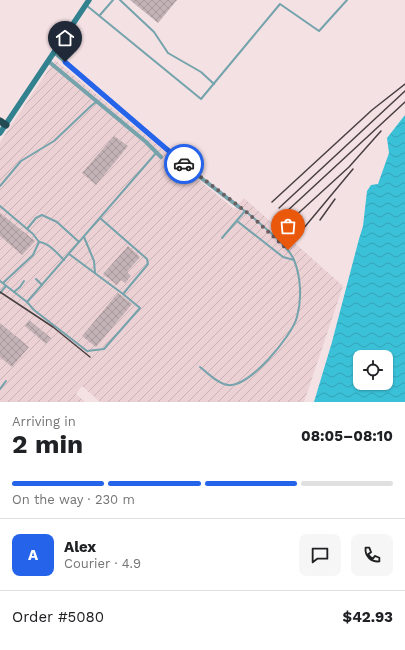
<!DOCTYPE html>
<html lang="en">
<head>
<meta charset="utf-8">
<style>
	:root { --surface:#fff; --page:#f6f6f6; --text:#202124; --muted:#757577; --line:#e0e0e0; --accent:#2563eb }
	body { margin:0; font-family:"Work Sans",sans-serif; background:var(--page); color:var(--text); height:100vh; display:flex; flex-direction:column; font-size:15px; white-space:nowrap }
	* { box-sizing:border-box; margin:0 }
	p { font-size:13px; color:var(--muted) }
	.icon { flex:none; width:22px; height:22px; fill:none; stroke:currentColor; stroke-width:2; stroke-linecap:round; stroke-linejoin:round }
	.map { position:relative; height:402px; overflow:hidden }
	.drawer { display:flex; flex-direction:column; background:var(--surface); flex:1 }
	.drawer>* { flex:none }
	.tools { position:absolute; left:353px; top:350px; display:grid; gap:8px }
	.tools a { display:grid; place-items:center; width:40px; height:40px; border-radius:8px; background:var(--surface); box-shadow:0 1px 3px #0004; font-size:20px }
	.pin { position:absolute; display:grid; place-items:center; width:34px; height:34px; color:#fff; margin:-41px -17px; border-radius:50% 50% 50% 0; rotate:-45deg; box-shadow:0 0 4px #0007 }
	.pin .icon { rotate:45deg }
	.courier { position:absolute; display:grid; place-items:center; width:40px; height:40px; margin:-20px; border:3px solid #2563eb; border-radius:50%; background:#fff; color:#222; box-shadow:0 1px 5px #0007 }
	.headline em { font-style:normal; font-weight:700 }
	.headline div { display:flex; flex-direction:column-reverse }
	.headline { display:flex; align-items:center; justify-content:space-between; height:68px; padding:0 12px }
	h1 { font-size:26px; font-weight:700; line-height:30px }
	.bar { display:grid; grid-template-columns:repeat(4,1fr); gap:6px 4px; align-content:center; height:48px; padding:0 12px }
	.bar i { height:5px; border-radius:3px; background:var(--line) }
	.bar .active { background:var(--accent) }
	.bar p { grid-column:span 4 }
	.line { display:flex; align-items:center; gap:10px; padding:0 12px; border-top:1px solid var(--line) }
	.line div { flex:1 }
	.round { display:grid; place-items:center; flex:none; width:42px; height:42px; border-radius:8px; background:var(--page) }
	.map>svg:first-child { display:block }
	.industrial { fill:url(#industrial-furrows) }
	.water { fill:url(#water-waves); fill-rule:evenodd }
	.building { fill:url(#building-cross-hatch) }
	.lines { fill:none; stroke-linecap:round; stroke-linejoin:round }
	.service { stroke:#74a3ac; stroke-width:2 }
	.minor { stroke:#74a3ac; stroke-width:4 }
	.secondary { stroke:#32818f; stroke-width:5.5 }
	.motorway { stroke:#244b53; stroke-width:7 }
	.rail { stroke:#483f40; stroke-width:1.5 }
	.done { stroke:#6a5f61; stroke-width:4; stroke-dasharray:0 7.2 }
	.route { stroke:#2563eb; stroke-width:5 }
</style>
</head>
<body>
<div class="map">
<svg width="405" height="402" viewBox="0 0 405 402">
	<defs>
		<pattern id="industrial-furrows" width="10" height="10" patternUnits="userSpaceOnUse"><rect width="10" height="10" fill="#ebd0d4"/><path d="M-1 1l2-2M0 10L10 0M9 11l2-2" fill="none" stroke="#c9b2b5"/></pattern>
		<pattern id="water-waves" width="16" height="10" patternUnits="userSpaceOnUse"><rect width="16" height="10" fill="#3ac0d7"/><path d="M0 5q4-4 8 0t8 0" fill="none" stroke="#33a4b8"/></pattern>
		<pattern id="building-cross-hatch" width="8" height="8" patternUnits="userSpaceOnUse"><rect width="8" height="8" fill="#c3b2b5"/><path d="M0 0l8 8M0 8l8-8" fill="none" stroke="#a7989b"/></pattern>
	</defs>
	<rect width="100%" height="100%" fill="#f4e1e4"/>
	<path class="industrial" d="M55,60l179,149 10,-11 99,88 -39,116h-204l-18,-16 -6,8 9,8h-85v-260z"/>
	<path class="water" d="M405,115v287h-91l18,-60 27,-103 4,-13 4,-35 4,-6 7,-1 11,-31 -2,-15zM360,357h26v26h-26z"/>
	<g class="building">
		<path d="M130,0h47l-19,23z"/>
		<path d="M114,136l14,10 -32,39 -14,-12z"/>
		<path d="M0,213l35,28 -13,14 -22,-19z"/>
		<path d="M128,246l12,11 -13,15 4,4 -6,7 -4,-3 -4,5 -14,-11z"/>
		<path d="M118,293l14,11 -36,43 -14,-11z"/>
		<path d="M29,320l22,18 -5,6 -21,-18z"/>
		<path d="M0,323l29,24 -17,20 -12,-10z"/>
	</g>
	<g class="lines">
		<g class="service">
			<path d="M120,0l34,32 14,21 33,19 13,12"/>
			<path d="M86,5l115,94 79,-95 39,27 28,-31"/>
			<path d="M100,15l13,-15"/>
			<path d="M0,186l21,-25 33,-20 37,-35 5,-4"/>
			<path d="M0,206l33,28 6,8 -6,13 -30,28"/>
			<path d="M237,221l46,36 11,3"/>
			<path d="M27,229l9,-11 6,-3 15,7 22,20"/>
			<path d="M84,237l10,24 1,12"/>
			<path d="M222,238l23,-27 -6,-4"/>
			<path d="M39,242c10,1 18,11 25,18"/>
			<path d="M69,254l54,40 25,-30 -1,-5 -47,-41"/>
			<path d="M36,279l6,6"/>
			<path d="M0,281l27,21 7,8 53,41 17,-2 36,-41 -17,-14"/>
			<path d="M14,292l6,-5 4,-6"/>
			<path d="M0,293l6,-7"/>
			<path d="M27,302l129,-149"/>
			<path d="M200,367c8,6 18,17 28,18 21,3 64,-49 69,-68 5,-18 4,-40 -3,-57 -7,-16 -32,-34 -45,-46l-4,-3"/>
			<path d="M0,389l6,-8"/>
		</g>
		<g class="minor">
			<path d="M54,52l138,119 47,36"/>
			<path d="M48,61l98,81 15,15"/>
		</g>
		<path class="secondary" d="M0,133l89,-133"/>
		<path class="motorway" d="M0,121l6,4"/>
		<g class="rail">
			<path d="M272,202l100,-92 33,-26"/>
			<path d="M279,208l126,-117"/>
			<path d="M285,213l120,-111"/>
			<path d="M292,219l57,-52 32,-36"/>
			<path d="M320,220l15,-21"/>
			<path d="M303,229l50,-60"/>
			<path d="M0,292l53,35 37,30"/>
		</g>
	</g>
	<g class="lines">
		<path class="done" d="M184,164l65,50 39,36"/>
		<path class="route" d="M65,62l119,102"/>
	</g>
</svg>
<div class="tools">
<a><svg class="icon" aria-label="locate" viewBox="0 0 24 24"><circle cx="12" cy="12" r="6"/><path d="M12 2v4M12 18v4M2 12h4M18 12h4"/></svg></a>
</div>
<div class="pin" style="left:288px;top:250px;background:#ea580c"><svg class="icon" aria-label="bag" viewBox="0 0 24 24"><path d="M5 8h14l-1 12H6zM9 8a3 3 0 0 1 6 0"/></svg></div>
<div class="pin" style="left:65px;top:62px;background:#1f2937"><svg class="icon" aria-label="home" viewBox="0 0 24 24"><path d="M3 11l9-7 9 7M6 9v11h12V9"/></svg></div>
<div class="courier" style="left:184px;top:164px"><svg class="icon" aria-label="car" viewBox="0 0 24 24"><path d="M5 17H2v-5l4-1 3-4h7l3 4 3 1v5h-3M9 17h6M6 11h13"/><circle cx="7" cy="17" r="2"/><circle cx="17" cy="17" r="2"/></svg></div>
</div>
<section class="drawer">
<div class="headline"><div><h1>2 min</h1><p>Arriving in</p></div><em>08:05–08:10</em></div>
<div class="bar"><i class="active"></i><i class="active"></i><i class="active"></i><i></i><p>On the way · 230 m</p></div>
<div class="line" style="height:72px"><b class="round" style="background:var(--accent);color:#fff">A</b><div><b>Alex</b><p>Courier · 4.9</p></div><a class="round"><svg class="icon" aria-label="chat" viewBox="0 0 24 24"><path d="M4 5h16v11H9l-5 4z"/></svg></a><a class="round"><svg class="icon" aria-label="phone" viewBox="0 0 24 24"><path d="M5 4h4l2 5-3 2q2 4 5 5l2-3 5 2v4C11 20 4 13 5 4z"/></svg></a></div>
<div class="line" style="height:52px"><div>Order #5080</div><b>$42.93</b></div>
</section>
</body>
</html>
